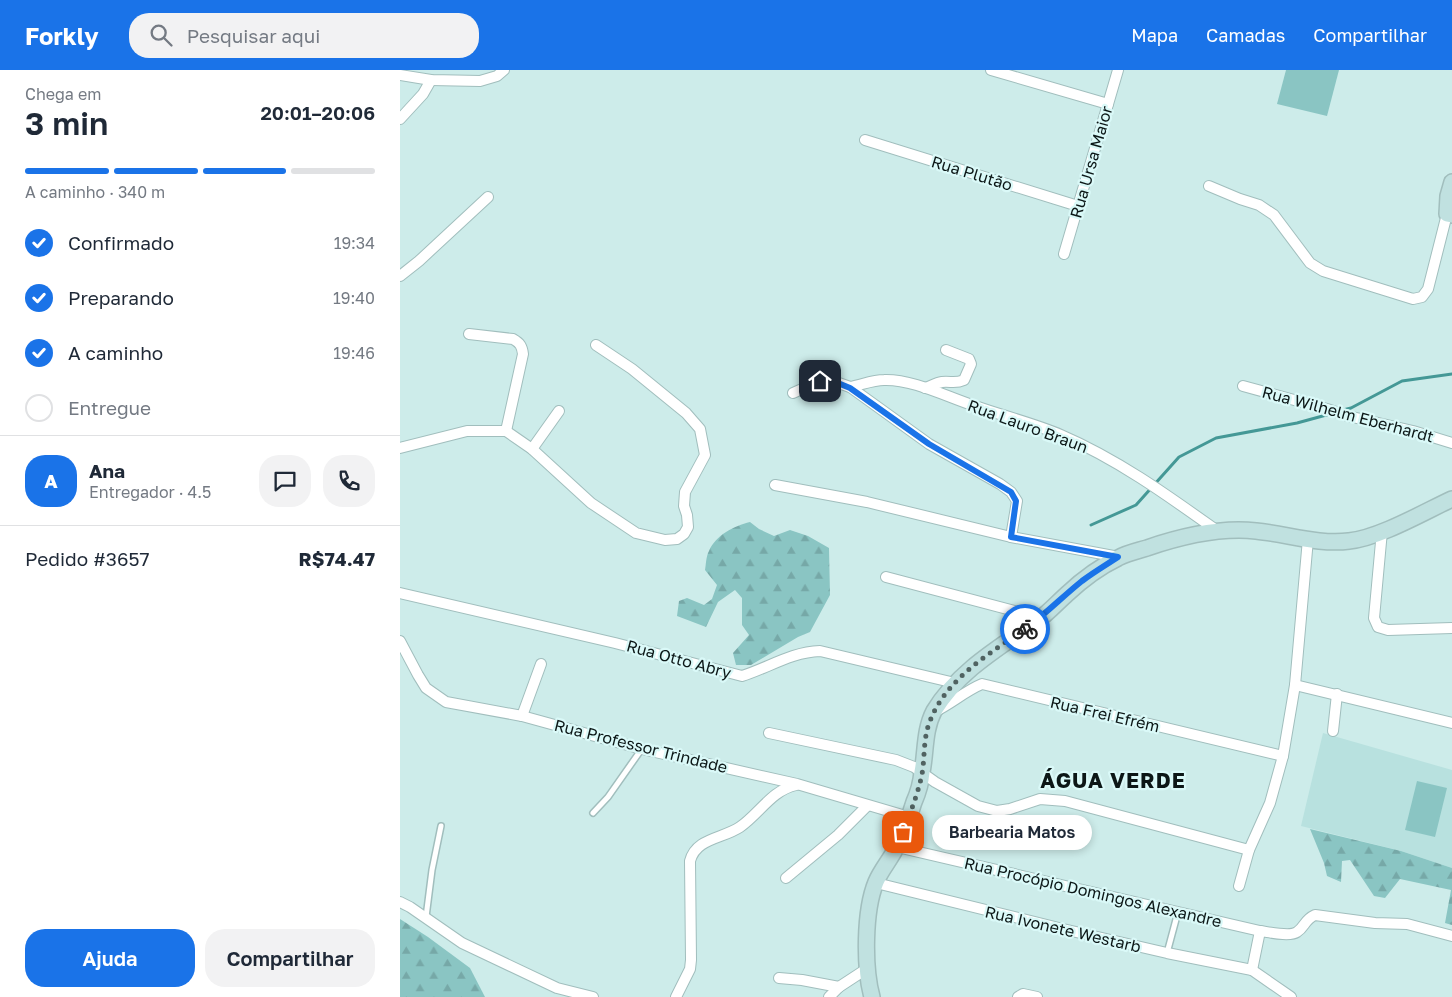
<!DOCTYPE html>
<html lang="pt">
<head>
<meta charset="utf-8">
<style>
	:root { --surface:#fff; --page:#f2f2f3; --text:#1f2937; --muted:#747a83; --line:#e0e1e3; --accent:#1a73e8 }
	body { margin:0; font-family:"Golos Text",sans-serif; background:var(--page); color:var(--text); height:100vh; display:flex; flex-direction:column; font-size:19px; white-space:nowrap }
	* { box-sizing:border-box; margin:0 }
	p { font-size:16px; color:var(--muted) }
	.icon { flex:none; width:28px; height:28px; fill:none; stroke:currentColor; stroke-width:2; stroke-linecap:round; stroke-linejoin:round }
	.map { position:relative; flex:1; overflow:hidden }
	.side { display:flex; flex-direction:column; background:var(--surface); width:400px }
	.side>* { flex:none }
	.pin { position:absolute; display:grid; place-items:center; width:42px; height:42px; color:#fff; margin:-21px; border-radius:10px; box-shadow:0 2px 8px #0006 }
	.courier { position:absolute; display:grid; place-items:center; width:50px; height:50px; margin:-25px; border:4px solid #1a73e8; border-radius:50%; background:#fff; color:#222; box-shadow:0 1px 6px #0007 }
	.bubble { position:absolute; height:35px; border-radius:18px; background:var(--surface); box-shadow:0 2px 8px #0003; font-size:16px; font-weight:600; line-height:35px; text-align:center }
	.overview em { font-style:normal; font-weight:600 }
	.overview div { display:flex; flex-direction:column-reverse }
	.overview { display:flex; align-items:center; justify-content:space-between; height:85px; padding:0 25px }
	h1 { font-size:32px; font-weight:600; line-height:38px }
	.bar { display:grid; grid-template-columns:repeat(4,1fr); gap:8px 5px; align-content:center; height:60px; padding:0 25px }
	.bar i { height:6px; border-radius:4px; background:var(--line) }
	.bar .active { background:var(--accent) }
	.bar p { grid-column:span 4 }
	.line { display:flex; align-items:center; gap:12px; padding:0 25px; border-top:1px solid var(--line) }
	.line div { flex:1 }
	.round { display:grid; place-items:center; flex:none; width:52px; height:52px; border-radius:20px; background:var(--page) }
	ol { padding:0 25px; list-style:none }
	li { display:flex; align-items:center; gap:15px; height:55px }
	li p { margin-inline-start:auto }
	li .icon { padding:5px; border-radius:50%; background:var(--accent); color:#fff; stroke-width:4 }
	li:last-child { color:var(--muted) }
	li i { width:28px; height:28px; border:2px solid var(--line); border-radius:50% }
	.button { display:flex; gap:10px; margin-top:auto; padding:10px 25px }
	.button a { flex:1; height:58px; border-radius:20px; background:var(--accent); color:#fff; font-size:20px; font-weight:600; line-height:58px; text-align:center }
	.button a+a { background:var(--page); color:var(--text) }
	header { display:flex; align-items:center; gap:30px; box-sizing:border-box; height:70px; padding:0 25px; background:var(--accent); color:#fff }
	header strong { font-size:24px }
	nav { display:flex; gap:28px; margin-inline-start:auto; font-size:18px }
	.search { width:350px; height:45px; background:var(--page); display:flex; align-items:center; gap:12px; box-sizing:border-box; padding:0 18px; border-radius:20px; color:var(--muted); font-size:19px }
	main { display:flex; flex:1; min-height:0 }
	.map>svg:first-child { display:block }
	.built { fill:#b8e1df }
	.green { fill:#8ac5c3 }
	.forest { fill:url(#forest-firs) }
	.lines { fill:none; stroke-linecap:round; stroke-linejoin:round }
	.stream { stroke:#449896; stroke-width:3 }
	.lane-casing { stroke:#a1bebd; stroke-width:8 }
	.street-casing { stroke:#a1bebd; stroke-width:12 }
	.secondary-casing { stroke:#a1bebd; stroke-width:18 }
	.lane { stroke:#fff; stroke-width:5 }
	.street { stroke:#fff; stroke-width:10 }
	.secondary { stroke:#c0e1e0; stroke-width:15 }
	.done { stroke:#506261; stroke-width:5; stroke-dasharray:0 9 }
	.route { stroke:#1a73e8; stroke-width:6 }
	.labels { text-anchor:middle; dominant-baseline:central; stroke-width:4.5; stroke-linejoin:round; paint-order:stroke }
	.street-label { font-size:16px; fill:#0c1717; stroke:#daf9f8 }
	.district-label { font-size:21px; font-weight:bold; letter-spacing:1px; fill:#0c1717; stroke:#daf9f8 }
</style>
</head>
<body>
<header>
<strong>Forkly</strong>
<div class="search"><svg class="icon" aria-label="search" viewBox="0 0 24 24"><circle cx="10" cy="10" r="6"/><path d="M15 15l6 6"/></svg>Pesquisar aqui</div>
<nav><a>Mapa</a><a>Camadas</a><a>Compartilhar</a></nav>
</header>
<main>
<section class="side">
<div class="overview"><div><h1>3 min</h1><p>Chega em</p></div><em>20:01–20:06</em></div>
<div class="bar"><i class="active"></i><i class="active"></i><i class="active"></i><i></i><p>A caminho · 340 m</p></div>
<ol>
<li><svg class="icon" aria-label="check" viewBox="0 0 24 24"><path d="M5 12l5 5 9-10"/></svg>Confirmado<p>19:34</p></li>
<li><svg class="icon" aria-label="check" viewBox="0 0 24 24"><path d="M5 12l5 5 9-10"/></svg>Preparando<p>19:40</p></li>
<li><svg class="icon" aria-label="check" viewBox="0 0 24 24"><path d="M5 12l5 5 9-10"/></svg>A caminho<p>19:46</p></li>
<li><i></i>Entregue</li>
</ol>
<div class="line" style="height:90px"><b class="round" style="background:var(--accent);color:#fff">A</b><div><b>Ana</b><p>Entregador · 4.5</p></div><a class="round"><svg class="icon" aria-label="chat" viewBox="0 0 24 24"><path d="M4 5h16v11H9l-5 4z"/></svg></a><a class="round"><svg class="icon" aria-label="phone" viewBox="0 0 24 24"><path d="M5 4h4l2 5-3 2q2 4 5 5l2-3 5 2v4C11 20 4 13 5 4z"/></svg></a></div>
<div class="line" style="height:65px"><div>Pedido #3657</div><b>R$74.47</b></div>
<div class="button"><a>Ajuda</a><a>Compartilhar</a></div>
</section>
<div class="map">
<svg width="1052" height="927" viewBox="0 0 1052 927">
	<defs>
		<pattern id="forest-firs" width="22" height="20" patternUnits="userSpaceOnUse" patternTransform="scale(1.25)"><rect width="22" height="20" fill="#8ac5c3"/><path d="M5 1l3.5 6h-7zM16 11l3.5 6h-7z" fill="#76a8a7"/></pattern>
	</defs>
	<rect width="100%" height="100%" fill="#cdecea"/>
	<path class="built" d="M923,663l129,37v98l-51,-17 -100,-25z"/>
	<g class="green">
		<path d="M886,0h53l-12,46 -50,-12z"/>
		<path d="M1017,711l30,7 -12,49 -30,-7z"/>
	</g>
	<g class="forest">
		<path d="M350,452l9,7 15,7 16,-6 18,6 21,12 1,47 -20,37 -12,5 -47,28h-15l-3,-12 16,-18 -7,-10v-27l-7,-8 -17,12 -12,25 -29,-11 2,-15 8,-3 17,7 8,-6 5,-14 -12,-15c1,-5 1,-14 4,-19 7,-16 25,-25 41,-29z"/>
		<path d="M910,759l91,22 51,17v57l-7,-2 6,-33 -51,-11 -15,19 -11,-2 -24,-36 -8,1 -1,21 -14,-6 -3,-13z"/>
		<path d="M0,849l28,18 42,31 15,29h-85z"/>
	</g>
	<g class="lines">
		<g class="stream">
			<path d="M943,340l8,-2 51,-27 50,-7"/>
			<path d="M691,455l45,-20 43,-48 37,-19 81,-15 33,-9"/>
		</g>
		<g class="lane-casing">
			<g id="lane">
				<path d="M193,743l15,-16 33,-47"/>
				<path d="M26,847l6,-47 9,-44"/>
				<path d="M767,883l11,-41"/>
			</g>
		</g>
		<g class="street-casing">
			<g id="street">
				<path d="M591,0l117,34"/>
				<path d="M0,5l31,5 49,1 17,-5 7,-6"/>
				<path d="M0,49l23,-25 8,-14"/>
				<path d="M465,70l213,66"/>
				<path d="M809,116l31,13 19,6 15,10 36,48 13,8 90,28 9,-2 6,-8 19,-75"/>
				<path d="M664,184l54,-184"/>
				<path d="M0,206l19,-15 69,-64"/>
				<path d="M69,264l44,5c7,4 9,7 10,15l-17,77"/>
				<path d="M843,316l84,23 21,7 65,15 39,12"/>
				<path d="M450,317c11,-2 23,-7 34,-7 29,-1 63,17 91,26 28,10 58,17 86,29 56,24 106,60 155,95"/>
				<path d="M525,318c6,-2 11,-5 17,-6 9,-1 13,2 22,-2l7,-16 -2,-5 -23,-9"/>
				<path d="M393,323l27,-12h13l17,6 79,57 71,40 11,8 6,9 -6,36"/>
				<path d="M0,378l67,-17h39l26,18 59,54 45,30 29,7 12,-1 7,-5 4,-7 -1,-12 -3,-9 1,-14 20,-37 -5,-26 -14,-16 -54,-44 -36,-24"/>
				<path d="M132,379l27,-38"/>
				<path d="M375,415l92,17 144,35 108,20"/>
				<path d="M982,461l-8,87 4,9 10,3 64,-2"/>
				<path d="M486,507l155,41"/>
				<path d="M0,523l215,50 127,33c26,-8 49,-24 78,-25l135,32"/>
				<path d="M0,571l18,34 8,13 20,14 76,14 120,33 155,35 112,33"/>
				<path d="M895,615l157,38"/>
				<path d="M534,642c17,-8 31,-21 48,-28l301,72"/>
				<path d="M122,646l19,-52"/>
				<path d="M933,661l4,-37"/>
				<path d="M369,663l127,27 18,7 21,15 43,24 19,5 13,-2 30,-10 25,2 184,49"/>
				<path d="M497,777l363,84c8,1 30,6 37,1 8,-5 7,-12 18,-17l60,8 32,1 45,12"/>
				<path d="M386,808l52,-43 29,-29"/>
				<path d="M476,813l187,46 104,24 85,17 39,27"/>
				<path d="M839,816l10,-36 21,-47 13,-47 12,-71 13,-146"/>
				<path d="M0,832l10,5 52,36 95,45 36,9"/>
				<path d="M852,900l8,-39"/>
				<path d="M379,908l23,2 37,7"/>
				<path d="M276,927l14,-28 1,-9 -1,-99c6,-23 32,-22 50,-34 19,-13 32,-37 56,-42"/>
				<path d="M429,927l10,-10 29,-19"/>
				<path d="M618,927l5,-3 14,3"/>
			</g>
		</g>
		<g class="secondary-casing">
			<g id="secondary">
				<path d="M1052,112l-4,14 -1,18 5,1"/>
				<path d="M472,927c-8,-29 -8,-86 4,-115 5,-12 14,-22 20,-34 8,-14 13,-31 18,-46 4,-9 7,-19 8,-30 4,-20 2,-42 12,-61 24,-40 66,-64 103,-90 11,-8 20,-18 30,-27 15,-14 32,-27 51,-36 9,-5 19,-7 29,-10 35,-12 72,-21 109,-17 31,3 63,14 93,10 30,-3 75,-29 103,-42"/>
			</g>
		</g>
		<use href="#lane" class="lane"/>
		<use href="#street" class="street"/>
		<use href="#secondary" class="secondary"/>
	</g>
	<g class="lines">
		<path class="done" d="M503,762c7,-19 15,-38 19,-58 3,-17 1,-36 8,-53 16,-42 60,-68 95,-92"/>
		<path class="route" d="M420,311h13l17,7 79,56 82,48 5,9 -5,36 107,20c-12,8 -24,15 -36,24 -19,15 -36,33 -57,48"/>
	</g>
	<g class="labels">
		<g class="street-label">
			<text transform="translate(691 92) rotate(-74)">Rua Ursa Maior</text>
			<text transform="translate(572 103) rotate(17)">Rua Plutão</text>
			<text transform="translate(948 344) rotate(15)">Rua Wilhelm Eberhardt</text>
			<text transform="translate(628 356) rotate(20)">Rua Lauro Braun</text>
			<text transform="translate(279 589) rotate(15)">Rua Otto Abry</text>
			<text transform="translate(705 644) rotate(13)">Rua Frei Efrém</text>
			<text transform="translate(241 676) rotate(14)">Rua Professor Trindade</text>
			<text transform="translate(693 822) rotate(13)">Rua Procópio Domingos Alexandre</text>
			<text transform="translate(663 859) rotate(13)">Rua Ivonete Westarb</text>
		</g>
		<g class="district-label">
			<text x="713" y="710">ÁGUA VERDE</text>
		</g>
	</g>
</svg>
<div class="pin" style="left:503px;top:762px;background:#ea580c"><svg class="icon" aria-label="bag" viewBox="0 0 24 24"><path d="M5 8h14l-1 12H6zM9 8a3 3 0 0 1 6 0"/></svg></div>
<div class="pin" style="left:420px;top:311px;background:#1f2937"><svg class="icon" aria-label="home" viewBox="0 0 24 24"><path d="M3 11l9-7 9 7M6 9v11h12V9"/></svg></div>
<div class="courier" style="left:625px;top:559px"><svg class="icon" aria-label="bike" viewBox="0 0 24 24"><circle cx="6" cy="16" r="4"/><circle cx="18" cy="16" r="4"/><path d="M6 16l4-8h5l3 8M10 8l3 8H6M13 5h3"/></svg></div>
<div class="bubble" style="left:532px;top:745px;width:160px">Barbearia Matos</div>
</div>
</main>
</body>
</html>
